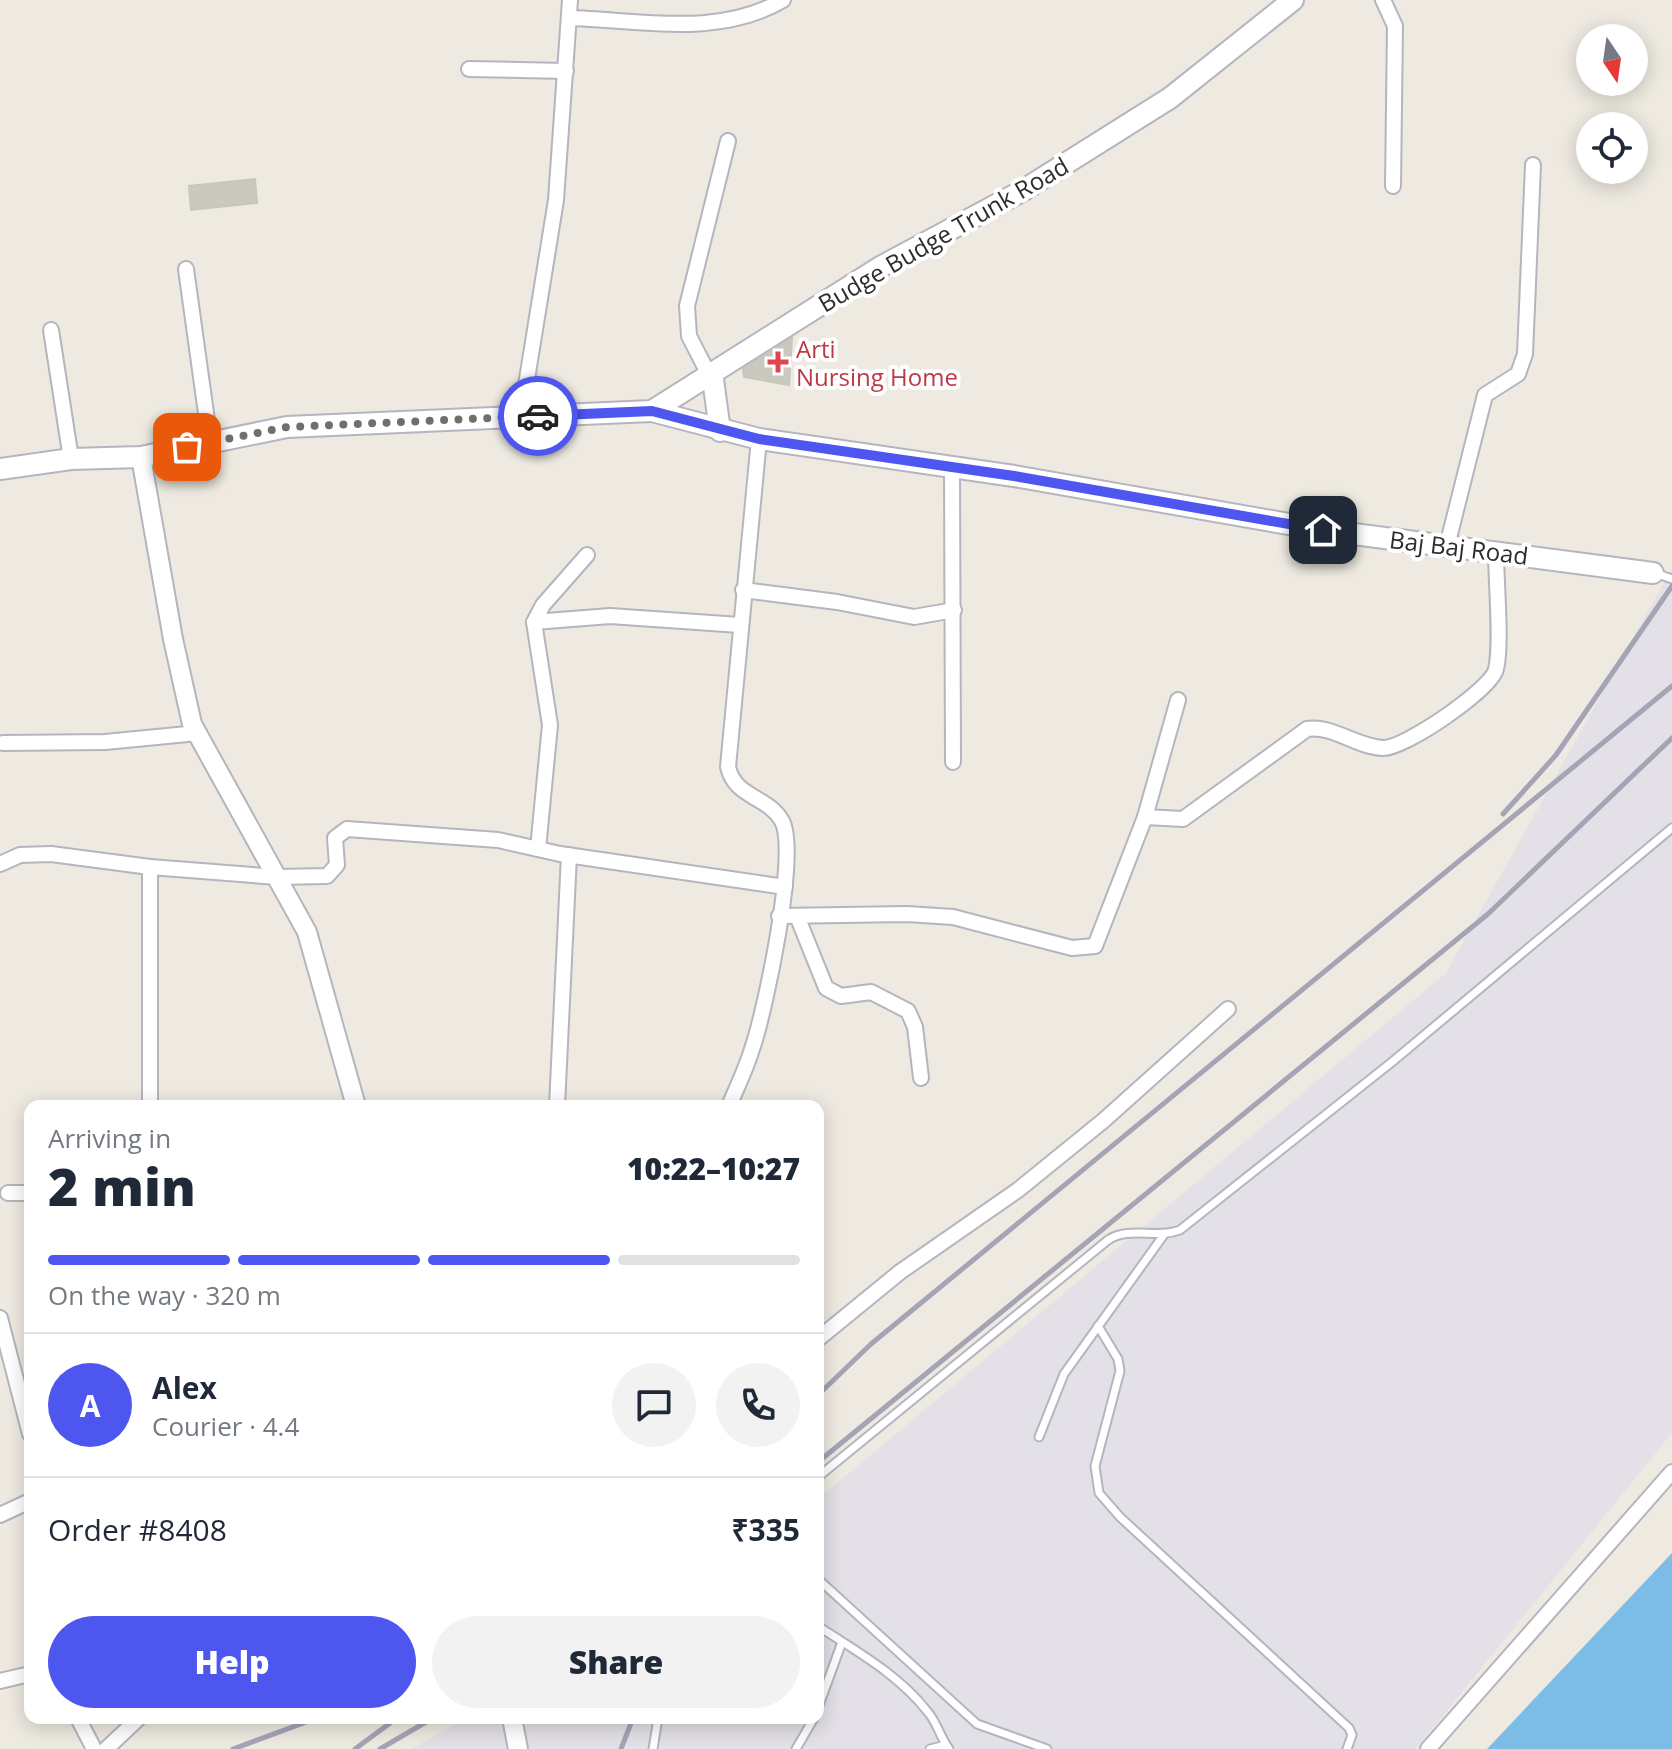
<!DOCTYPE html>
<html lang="en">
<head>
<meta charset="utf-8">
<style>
	:root { --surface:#fff; --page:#f2f2f3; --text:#1f2937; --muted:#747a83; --line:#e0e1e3; --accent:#4d56ef }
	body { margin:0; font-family:"Open Sans",sans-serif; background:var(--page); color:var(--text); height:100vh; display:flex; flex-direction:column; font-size:30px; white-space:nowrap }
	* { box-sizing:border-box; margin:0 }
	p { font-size:26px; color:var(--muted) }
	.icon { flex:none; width:44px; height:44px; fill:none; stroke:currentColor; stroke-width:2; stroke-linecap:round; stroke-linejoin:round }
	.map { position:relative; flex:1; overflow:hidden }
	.details { position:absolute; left:24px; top:1100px; width:800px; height:624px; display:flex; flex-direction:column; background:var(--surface); border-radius:16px; box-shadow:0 4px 20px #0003 }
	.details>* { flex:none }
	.needle { width:52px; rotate:167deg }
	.buttons { position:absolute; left:1576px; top:24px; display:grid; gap:16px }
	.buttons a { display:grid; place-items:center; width:72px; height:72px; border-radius:50%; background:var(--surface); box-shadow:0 4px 20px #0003; font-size:40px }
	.pin { position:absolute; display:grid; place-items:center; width:68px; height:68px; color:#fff; margin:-34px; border-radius:16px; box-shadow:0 4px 12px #0006 }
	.courier { position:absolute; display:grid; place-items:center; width:80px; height:80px; margin:-40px; border:6px solid #4d56ef; border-radius:50%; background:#fff; color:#222; box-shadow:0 2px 10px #0007 }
	.overview em { font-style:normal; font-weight:800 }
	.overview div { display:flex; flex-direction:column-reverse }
	.overview { display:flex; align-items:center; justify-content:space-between; height:136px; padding:0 24px }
	h1 { font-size:52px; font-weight:800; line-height:60px }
	.bar { display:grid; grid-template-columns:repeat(4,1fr); gap:12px 8px; align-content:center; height:96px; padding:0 24px }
	.bar i { height:10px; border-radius:6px; background:var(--line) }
	.bar .selected { background:var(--accent) }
	.bar p { grid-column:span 4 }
	.line { display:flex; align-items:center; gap:20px; padding:0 24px; border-top:2px solid var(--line) }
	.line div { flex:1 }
	.round { display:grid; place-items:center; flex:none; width:84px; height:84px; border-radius:42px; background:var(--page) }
	.cta { display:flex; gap:16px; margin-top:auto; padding:16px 24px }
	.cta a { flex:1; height:92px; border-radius:48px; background:var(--accent); color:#fff; font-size:32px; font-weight:800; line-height:92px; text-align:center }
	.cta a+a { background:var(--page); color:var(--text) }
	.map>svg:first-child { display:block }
	.industrial { fill:#e3e1e7 }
	.water { fill:#7cbde8 }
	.building { fill:#cac8bf; stroke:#c9c6ba; stroke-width:2 }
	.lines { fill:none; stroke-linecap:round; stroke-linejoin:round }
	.service-casing { stroke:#b4b5bf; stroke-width:11 }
	.minor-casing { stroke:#b4b5bf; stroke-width:18 }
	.tertiary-casing { stroke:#b4b5bf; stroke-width:22 }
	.secondary-casing { stroke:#b4b5bf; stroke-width:24 }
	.service { stroke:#fff; stroke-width:7 }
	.minor { stroke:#fff; stroke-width:14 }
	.tertiary { stroke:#fff; stroke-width:18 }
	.secondary { stroke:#fff; stroke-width:20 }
	.rail { stroke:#a4a4b6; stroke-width:5 }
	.done { stroke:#716f6c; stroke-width:8; stroke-dasharray:0 14.4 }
	.route { stroke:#4d56ef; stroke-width:10 }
	.health-dot { fill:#e0444e; stroke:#fff; stroke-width:3 }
	.labels { text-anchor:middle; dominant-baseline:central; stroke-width:8; stroke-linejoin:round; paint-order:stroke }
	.street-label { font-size:24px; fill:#2d2d2d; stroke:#fff }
	.health-label { font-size:24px; fill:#be3a42; stroke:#fff; text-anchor:start }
</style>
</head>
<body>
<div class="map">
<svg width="1672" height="1749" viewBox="0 0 1672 1749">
	<rect width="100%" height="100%" fill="#eeeae1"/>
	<path class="industrial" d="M1672,568v865l-256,316h-1005l56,-31h351v-219l628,-526z"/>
	<path class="water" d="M1672,1553v196h-185z"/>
	<g class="building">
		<path d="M255,179l2,24 -66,7 -2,-24z"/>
		<path d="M792,338l-3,47 -45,-8 -1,-8z"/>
	</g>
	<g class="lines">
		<g class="service-casing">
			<g id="service">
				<path d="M1655,573l17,6"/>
				<path d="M1098,1326l20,33 2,12 -25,95 4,27 21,24 229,211 3,7 -5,14"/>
				<path d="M1039,1437l25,-63 99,-138"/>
				<path d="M818,1477l290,-237c21,-14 49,-1 72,-10l212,-168 280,-234"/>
				<path d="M818,1579l159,145 70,25"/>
				<path d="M818,1626c39,26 80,48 109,85 10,11 13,26 22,38"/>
				<path d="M818,1708l24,-66"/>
				<path d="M653,1749l5,-31"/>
				<path d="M796,1749l18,-31"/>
				<path d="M930,1749l16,-4"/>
			</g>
		</g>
		<g class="minor-casing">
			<g id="minor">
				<path d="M1383,0l12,26 -2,160"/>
				<path d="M569,18c72,2 149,20 214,-18"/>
				<path d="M469,69l97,2"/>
				<path d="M186,269l24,173"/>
				<path d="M51,330l20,129"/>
				<path d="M709,375l-20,-39 -2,-30 41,-165"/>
				<path d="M521,416l35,-216 14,-200"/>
				<path d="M952,467l1,295"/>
				<path d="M1447,546l38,-151 33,-21 7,-20 8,-189"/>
				<path d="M743,590l94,12 77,15 40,-7"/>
				<path d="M534,622l76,-6 130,9"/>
				<path d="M3,743l102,-1 93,-9"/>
				<path d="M1145,817l38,2 124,-90c26,-4 49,18 76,19 21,1 109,-59 113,-79 6,-24 0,-88 0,-117"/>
				<path d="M538,849l12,-124 -16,-103 9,-17 44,-50"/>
				<path d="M0,864l20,-9 31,-1 99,13 127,10 50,-1 10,-11 -2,-27 12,-9 151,11 62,14 225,33"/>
				<path d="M150,867v239"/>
				<path d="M779,916l128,-2 46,3 119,31 23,-2 50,-129 33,-117"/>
				<path d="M797,916l29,72 15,8 30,-4 37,19 7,16 6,51"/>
				<path d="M557,1106l12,-251"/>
				<path d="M729,1106c8,-19 17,-37 23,-57 13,-37 47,-197 30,-228 -14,-25 -47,-23 -54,-54l31,-328"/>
				<path d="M8,1193h22"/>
				<path d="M0,1318l30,116"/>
				<path d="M818,1339l82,-67 118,-82 85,-69 125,-112"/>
				<path d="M0,1515l30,-14"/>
				<path d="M0,1681l30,-7"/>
				<path d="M78,1718l16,31"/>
				<path d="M106,1749l33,-31"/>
				<path d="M1428,1749l244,-277"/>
			</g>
		</g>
		<g class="tertiary-casing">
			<g id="tertiary">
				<path d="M141,457l32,182 19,85 115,208 49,174"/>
				<path d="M512,1718l6,31"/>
			</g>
		</g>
		<g class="secondary-casing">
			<g id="secondary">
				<path d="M712,372l8,59"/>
				<path d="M652,411l107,28 255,37 309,54 330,43"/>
				<path d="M0,469l71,-10 70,-2 146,-30 365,-16 230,-145 140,-75 148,-93 123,-98"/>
			</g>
		</g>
		<use href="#service" class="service"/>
		<use href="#minor" class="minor"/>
		<use href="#tertiary" class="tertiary"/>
		<use href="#secondary" class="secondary"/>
		<g class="rail">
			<path d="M1503,814l53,-59 116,-169"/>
			<path d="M818,1395l53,-51 801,-658"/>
			<path d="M818,1462l670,-548 184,-176"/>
			<path d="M233,1749l84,-31"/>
			<path d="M355,1749l42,-31"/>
			<path d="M380,1749l53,-31"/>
			<path d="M621,1749l12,-31"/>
		</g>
	</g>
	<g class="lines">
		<path class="done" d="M187,447l100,-20 251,-11"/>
		<path class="route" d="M538,416l114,-5 107,28 255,37 309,54"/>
	</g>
	<path class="health-dot" d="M774 350h8v8h8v8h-8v8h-8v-8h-8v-8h8z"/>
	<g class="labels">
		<g class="street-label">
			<text transform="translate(943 234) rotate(-30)">Budge Budge Trunk Road</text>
			<text transform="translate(1459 547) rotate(7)">Baj Baj Road</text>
		</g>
		<g class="health-label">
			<text x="796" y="348">Arti<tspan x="796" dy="28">Nursing Home</tspan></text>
		</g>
	</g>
</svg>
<div class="buttons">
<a><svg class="needle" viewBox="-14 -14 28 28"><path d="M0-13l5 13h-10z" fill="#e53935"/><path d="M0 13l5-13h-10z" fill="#747a83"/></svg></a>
<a><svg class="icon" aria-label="locate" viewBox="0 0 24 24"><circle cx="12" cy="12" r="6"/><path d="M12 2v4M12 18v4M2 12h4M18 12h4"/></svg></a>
</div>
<div class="pin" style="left:187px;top:447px;background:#ea580c"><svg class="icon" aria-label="bag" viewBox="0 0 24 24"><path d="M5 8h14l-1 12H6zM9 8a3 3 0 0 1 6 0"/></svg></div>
<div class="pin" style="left:1323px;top:530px;background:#1f2937"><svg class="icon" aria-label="home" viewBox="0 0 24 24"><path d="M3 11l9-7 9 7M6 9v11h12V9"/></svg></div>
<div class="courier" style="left:538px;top:416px"><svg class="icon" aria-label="car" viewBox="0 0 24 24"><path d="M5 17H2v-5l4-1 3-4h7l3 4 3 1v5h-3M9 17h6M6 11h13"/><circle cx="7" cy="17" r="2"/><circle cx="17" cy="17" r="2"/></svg></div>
<section class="details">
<div class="overview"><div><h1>2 min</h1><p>Arriving in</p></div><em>10:22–10:27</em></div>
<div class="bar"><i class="selected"></i><i class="selected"></i><i class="selected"></i><i></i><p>On the way · 320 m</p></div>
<div class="line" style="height:144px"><b class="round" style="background:var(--accent);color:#fff">A</b><div><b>Alex</b><p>Courier · 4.4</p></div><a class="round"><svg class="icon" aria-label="chat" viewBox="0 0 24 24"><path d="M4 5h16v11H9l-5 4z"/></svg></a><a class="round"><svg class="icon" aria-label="phone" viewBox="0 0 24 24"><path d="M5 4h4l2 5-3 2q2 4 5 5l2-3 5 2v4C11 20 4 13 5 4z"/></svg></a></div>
<div class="line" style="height:104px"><div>Order #8408</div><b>₹335</b></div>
<div class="cta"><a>Help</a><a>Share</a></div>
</section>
</div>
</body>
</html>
